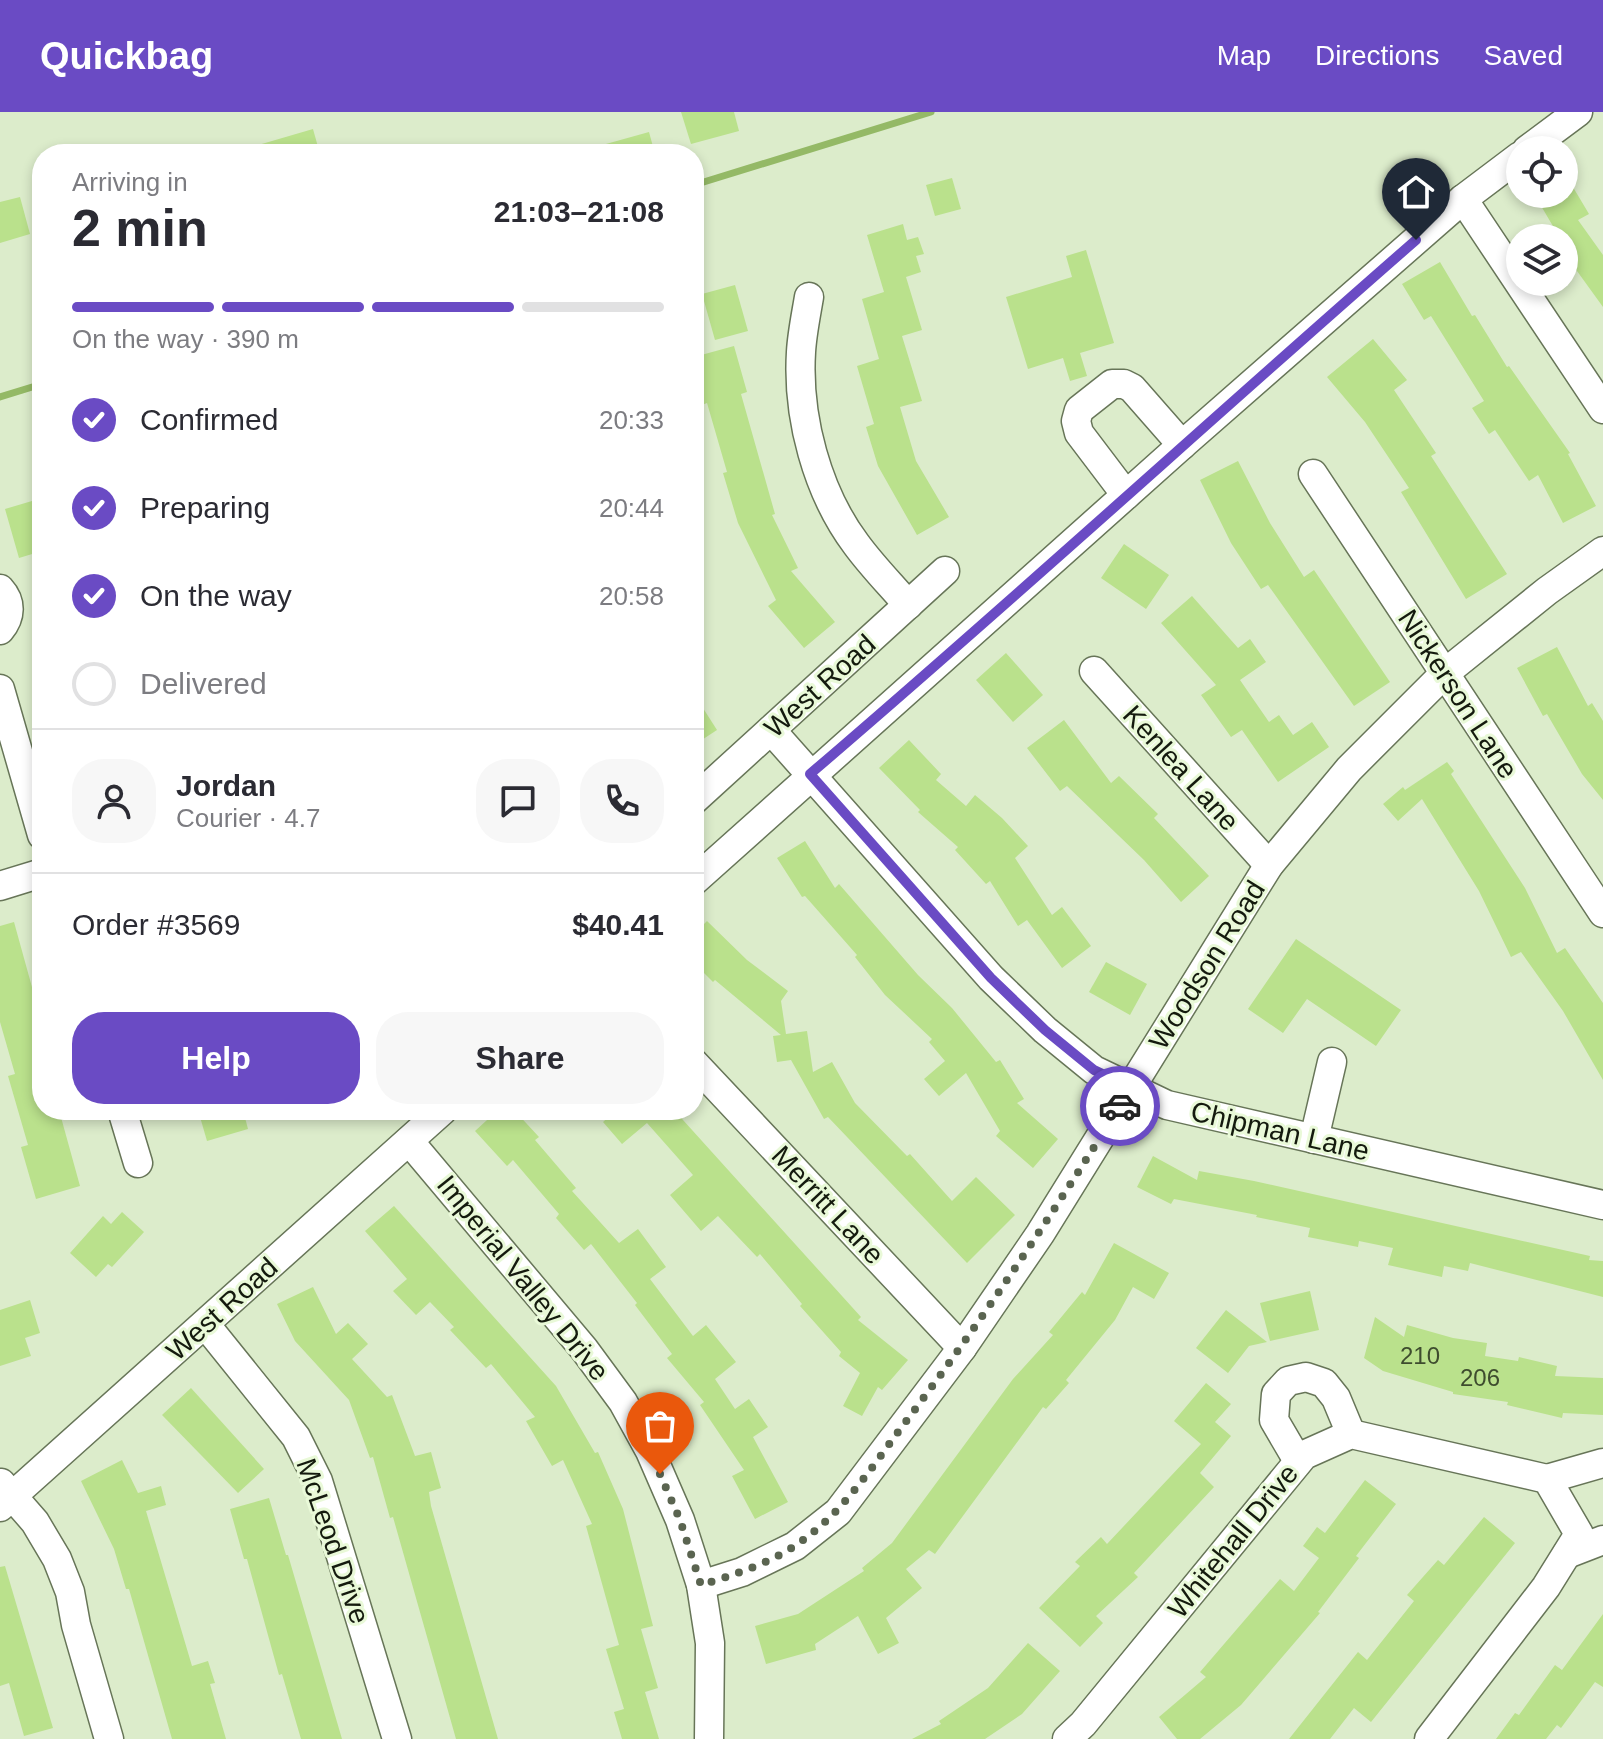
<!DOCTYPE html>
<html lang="en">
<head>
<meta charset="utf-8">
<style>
	:root { --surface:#fff; --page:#f7f7f7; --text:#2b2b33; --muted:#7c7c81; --line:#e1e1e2; --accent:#6a4bc4 }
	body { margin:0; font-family:Helvetica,sans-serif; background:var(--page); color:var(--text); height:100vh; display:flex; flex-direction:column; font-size:30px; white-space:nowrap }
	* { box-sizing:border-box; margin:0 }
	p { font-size:26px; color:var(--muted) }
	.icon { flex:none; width:44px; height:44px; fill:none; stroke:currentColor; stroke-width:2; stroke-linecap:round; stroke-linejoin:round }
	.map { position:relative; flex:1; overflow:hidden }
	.panel { position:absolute; left:32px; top:32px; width:672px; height:976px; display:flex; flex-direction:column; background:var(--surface); border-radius:32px; box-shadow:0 4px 12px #0003 }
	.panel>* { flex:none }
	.tools { position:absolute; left:1506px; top:24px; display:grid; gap:16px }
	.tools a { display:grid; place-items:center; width:72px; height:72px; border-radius:50%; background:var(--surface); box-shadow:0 4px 12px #0003; font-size:40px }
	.pin { position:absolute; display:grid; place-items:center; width:68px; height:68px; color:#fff; margin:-82px -34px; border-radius:50% 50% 50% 0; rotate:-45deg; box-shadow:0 0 8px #0007 }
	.pin .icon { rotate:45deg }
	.courier { position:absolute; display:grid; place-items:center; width:80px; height:80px; margin:-40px; border:6px solid #6a4bc4; border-radius:50%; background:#fff; color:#222; box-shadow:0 2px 10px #0007 }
	.overview em { font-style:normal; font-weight:700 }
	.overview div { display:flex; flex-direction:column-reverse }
	.overview { display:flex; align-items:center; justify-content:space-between; height:136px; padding:0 40px }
	h1 { font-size:52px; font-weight:700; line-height:60px }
	.bar { display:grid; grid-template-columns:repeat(4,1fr); gap:12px 8px; align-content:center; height:96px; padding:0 40px }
	.bar i { height:10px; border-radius:6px; background:var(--line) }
	.bar .selected { background:var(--accent) }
	.bar p { grid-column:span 4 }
	.line { display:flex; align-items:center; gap:20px; padding:0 40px; border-top:2px solid var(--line) }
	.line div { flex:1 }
	.round { display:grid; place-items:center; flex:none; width:84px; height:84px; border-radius:32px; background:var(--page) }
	ol { padding:0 40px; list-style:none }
	li { display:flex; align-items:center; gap:24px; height:88px }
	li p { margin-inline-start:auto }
	li .icon { padding:8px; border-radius:50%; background:var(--accent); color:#fff; stroke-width:4 }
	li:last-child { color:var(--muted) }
	li i { width:44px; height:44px; border:4px solid var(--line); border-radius:50% }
	.primary-button { display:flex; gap:16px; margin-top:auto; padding:16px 40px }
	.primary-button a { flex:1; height:92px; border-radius:32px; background:var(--accent); color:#fff; font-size:32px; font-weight:700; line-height:92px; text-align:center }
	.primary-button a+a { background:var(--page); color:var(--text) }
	header { display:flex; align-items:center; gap:48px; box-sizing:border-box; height:112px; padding:0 40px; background:var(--accent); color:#fff }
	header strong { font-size:38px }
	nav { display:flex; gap:44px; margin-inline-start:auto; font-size:28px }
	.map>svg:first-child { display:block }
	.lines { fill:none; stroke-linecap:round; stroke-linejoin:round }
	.stream { stroke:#94b966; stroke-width:7 }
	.building { fill:#bae18c }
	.minor-casing { stroke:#677558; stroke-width:31 }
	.minor { stroke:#fff; stroke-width:28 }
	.done { stroke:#5a6450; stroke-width:8; stroke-dasharray:0 14.4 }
	.route { stroke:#6a4bc4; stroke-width:10 }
	.labels { text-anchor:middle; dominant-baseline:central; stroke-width:6; stroke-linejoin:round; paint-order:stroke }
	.number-label { font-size:24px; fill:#3e4c2e }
	.street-label { font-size:28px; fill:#141a0e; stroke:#e9f9d8 }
</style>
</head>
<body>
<header>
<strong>Quickbag</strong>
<nav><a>Map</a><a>Directions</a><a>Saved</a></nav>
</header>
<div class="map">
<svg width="1603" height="1627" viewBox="0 0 1603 1627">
	<rect width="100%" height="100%" fill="#dceccb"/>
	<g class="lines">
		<g class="stream">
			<path d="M694,73l237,-73"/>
			<path d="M0,285l42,-13"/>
		</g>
	</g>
	<g class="building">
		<path d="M681,0h53l5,19 -48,13z"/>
		<path d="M313,17l7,25h-75v-5z"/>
		<path d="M649,20l6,22h-66l-1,-5z"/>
		<path d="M1564,60l25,42 -11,6 25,35v52l-39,-54v-15h-4l-26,-44h30z"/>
		<path d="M952,66l9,31 -26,7 -9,-31z"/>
		<path d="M20,85l10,37 -30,9v-41z"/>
		<path d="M903,112l4,16 11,-3 6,17 -8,2 5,16 -15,5 16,53 -20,6 20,65 -22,6 16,54 33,56 -32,18 -39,-69 -12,-39 8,-3 -17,-58 22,-7 -17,-60 22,-7 -17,-57z"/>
		<path d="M1086,138l28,93 -34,10 7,23 -17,5 -7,-23 -35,11 -22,-72 66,-20 -6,-21z"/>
		<path d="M1440,150l32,54 3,-1 32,52 2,-1 61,87 -2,1 28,52 -33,17 -25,-48 -9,6 -34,-51 -6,4 -17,-26 12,-7 -53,-85 -7,4 -22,-36z"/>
		<path d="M735,173l13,46 -33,9 -13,-46z"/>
		<path d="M1373,227l34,41 -13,10 42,63 -5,3 76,118 -41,25 -65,-107 8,-4 -44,-66 -38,-45z"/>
		<path d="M734,234l13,46 -6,2 34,120 -3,1 26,53 -7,3 44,51 -31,26 -36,-42 8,-6 -38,-77 -15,-50 4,-1 -20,-69 -5,2 -8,-29v-19z"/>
		<path d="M1238,349l32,62 34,54 10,-7 76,112 -36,24 -86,-121 -7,4 -30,-46 -31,-63z"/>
		<path d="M42,386v53l-23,7 -14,-49z"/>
		<path d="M1124,432l45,31 -23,34 -45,-31z"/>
		<path d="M1192,484l46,52 12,-9 16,23 -26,18 29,42 10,-7 14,20 19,-13 17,25 -51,35 -36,-52 -11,7 -30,-42 15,-10 -55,-62z"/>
		<path d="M1557,535l31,59 4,-3 11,18v79l-21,-26 -35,-60 -4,2 -26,-48z"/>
		<path d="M1006,541l37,42 -30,27 -37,-42z"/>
		<path d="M694,582l23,36 -23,15z"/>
		<path d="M1064,608l47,63 8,-7 39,38 -4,4 55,58 -28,26 -37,-42 -77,-74 -7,5 -33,-43z"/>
		<path d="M909,628l32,34 -5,6 30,26 9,-11 27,23 26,28 -13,12 37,57 10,-8 29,39 -29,22 -35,-48 -9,6 -28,-45 -4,3 -31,-34 3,-3 -40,-35 2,-2 -41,-42z"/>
		<path d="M1447,650l7,9 -3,3 74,114 32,65 8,-5 38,55v77l-40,-69 -42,-59 -10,5 -32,-66 -57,-92 -24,22 -15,-17 20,-17 2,3z"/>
		<path d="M805,729l30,47 4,-4 79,91 34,33 44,54 4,-2 24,39 -7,4 41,36 -25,29 -37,-32 4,-5 -34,-58 -27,23 -15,-17 21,-18 -16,-19 3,-3 -47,-44 -30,-38 2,-2 -52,-59 -3,1 -25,-39z"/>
		<path d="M707,809l40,39 41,31 -7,10 5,33 21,-3 6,41 19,-10 23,41 52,53 3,-2 42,47 24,-24 39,38 -48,48 -139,-146 -4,2 -33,-59 -14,2 -4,-26 8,-1 -66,-55 -2,2 -19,-19v-29z"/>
		<path d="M14,810l21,76 3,-1 4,14v99h17l21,76 -44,13 -15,-52 7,-2 -20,-69 7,-2 -15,-52v-96z"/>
		<path d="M1296,827l105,71 -25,36 -69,-47 -24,34 -35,-24z"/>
		<path d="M1106,850l41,22 -17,31 -41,-23z"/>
		<path d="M198,998h45l5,19 -41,12z"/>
		<path d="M498,998h16l25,27 -4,3 41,48 -4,3 47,52 19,-14 28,38 -16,12 43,57 13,-11 30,37 -21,17 20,30 14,-10 19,28 -15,10 35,65 -33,17 -23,-43 12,-6 -44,-65 4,-3 -37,-44 5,-4 -37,-49 2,-2 -46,-59 -7,6 -28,-32 3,-4 -46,-54 -6,6 -32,-35z"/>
		<path d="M616,998h46l-3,2 5,6 10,-8 187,207 -3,3 50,40 -26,30 -4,-3 -16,29 -19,-10 17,-33 -21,-17 2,-4 -41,-46 2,-2 -42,-50 -3,3 -39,-41 -17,15 -31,-36 23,-20 -46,-52 -25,21 -19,-22z"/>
		<path d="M1153,1044l44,24 2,-9 55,10 336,75 -1,4 14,1v36l-133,-34 -2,8 -24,-5 -2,11 -54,-12 5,-17 -34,-7 -1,6 -50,-10 2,-9 -54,-11 1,-2 -83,-16 -3,5 -34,-17z"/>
		<path d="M394,1094l162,180 39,67 3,-1 25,57 30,117 -12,3 17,59 -13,4 14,47h-37l-8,-27 10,-3 -18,-60 13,-4 -33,-119 6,-2 -29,-64 -11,6 -26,-45 9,-4 -44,-53 -5,4 -36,-38 4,-3 -24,-25 -14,13 -23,-24 14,-12 -42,-48z"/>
		<path d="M122,1100l22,20 -32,35 -4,-3 -12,13 -26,-24 33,-37 8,8z"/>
		<path d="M1114,1131l55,30 -15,26 -21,-12 -18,33 -49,60 3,3 -23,26 -3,-2 -108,147 -6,-4 -23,19 16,19 -36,30 13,25 -21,11 -20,-38 -43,28 1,6 -50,14 -11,-38 43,-12 66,-43 -2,-3 30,-25 121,-164 40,-44 -4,-3 33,-40 3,3z"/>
		<path d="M313,1175l23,47 12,-11 20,21 -16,15 35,38 5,-2 23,61 16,-4 10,36 -12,4 2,14 67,233h-42l-63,-222 -3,1 -17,-61 -3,1 -21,-58 -54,-59 -18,-37z"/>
		<path d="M1310,1179l9,39 -49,11 -10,-38z"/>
		<path d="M30,1188l10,33 -15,5 6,18 -31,10v-56z"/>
		<path d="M1226,1198l41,32 -18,4 -21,27 -32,-25z"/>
		<path d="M1375,1205l29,20 3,-12 46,13 34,5 -2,13 33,5 1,-4 38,9 -2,10 48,2v37l-40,-2 -1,5 -55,-13 1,-3 -55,-8v-2l-70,-21 -19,-13z"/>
		<path d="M1206,1271l25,21 -16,18 16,14 -31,37 14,14 -80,86 4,4 -42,39 7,7 -23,24 -41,-39 41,-42 -5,-4 26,-25 6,7 94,-100 -27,-23z"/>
		<path d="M191,1276l73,81 -26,24 -76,-78z"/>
		<path d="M122,1348l16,33 23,-7 5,19 -20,6 46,155 16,-5 7,22 -5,1 16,55h-54l-43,-150h-3l-12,-40 -33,-68z"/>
		<path d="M1365,1368l31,24 -40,52 3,2 -41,54 2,1 -79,92 -41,34h-23l-18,-22 47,-40 -6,-5 80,-93 14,12 25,-33 -16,-12 14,-19 8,6z"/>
		<path d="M269,1386l17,57h2l54,184h-41l-19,-65 -3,1 -32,-116h-3l-14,-50z"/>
		<path d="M1484,1405l31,26 -144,179 -17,-14 -24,31h-41l69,-87 9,8 47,-59 -7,-6 31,-35 6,5z"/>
		<path d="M5,1454l48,162 -29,8 -15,-53 -9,3v-119z"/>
		<path d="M1603,1502v73l-8,-5 -34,46 -4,-3 -11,14h-50l19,-26 4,2 36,-50 7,5z"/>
		<path d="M1028,1531l32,28 -38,43 -37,25h-73l29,-15 -2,-3 49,-33z"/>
	</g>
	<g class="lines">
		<g class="minor-casing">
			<g id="minor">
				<path d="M1527,38l51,-38"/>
				<path d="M1463,87l140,210"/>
				<path d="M809,185c-3,18 -7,37 -8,55 -4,65 16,140 55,192 16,22 35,41 52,61"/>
				<path d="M1313,362l290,439"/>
				<path d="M1126,383l-47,-62 -3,-12 3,-11 33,-26h12l8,4 50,57"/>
				<path d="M0,477c12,13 11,28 0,41"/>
				<path d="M1094,559l175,194"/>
				<path d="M0,577l42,146"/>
				<path d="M771,618l220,248 54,52 49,40 73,35 436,100"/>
				<path d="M694,688l251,-229"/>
				<path d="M694,769l488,-436 281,-246 57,-43"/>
				<path d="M0,774l42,-13"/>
				<path d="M694,951l268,285"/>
				<path d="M122,998l16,53"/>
				<path d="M1314,1027l18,-77"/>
				<path d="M409,1029l175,208 39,53 27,49 30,69 21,65 9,58 -1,96"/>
				<path d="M205,1212l91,113 22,44 79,258"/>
				<path d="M1298,1349l-24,-41 2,-26 12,-13 18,-4 18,6 12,15 15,36"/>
				<path d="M1547,1367l56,-16"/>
				<path d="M1,1371l34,39 22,37 13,33 6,33 33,114"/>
				<path d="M0,1395l443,-397"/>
				<path d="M1567,1442l36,-14"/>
				<path d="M701,1473l41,-13 53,-26 43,-34 124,-164 78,-114 229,-369 80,-96 96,-96 102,-82 56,-40"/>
				<path d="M1067,1627l16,-15 221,-269 47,-21 196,45 32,55 -33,53 -117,152"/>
			</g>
		</g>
		<use href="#minor" class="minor"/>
	</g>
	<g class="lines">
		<path class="done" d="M660,1362l20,46 21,65c32,-10 67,-21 95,-40 45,-30 74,-75 105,-117 79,-104 150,-212 219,-322"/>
		<path class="route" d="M1120,994l12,-18 -38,-18 -49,-40 -54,-52 -181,-204c205,-175 403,-357 606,-534"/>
	</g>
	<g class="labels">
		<g class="number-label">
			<text x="1420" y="1243">210</text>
			<text x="1480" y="1265">206</text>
		</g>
		<g class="street-label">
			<text transform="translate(820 574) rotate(-42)">West Road</text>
			<text transform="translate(1458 582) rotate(57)">Nickerson Lane</text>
			<text transform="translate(1181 656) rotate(48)">Kenlea Lane</text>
			<text transform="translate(1207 853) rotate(-58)">Woodson Road</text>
			<text transform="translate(1280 1019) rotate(13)">Chipman Lane</text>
			<text transform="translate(828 1093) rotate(47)">Merritt Lane</text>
			<text transform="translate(523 1166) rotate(51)">Imperial Valley Drive</text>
			<text transform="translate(222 1197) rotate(-42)">West Road</text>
			<text transform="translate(333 1429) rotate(71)">McLeod Drive</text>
			<text transform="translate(1233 1429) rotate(-51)">Whitehall Drive</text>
		</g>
	</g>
</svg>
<div class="tools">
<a><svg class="icon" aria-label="locate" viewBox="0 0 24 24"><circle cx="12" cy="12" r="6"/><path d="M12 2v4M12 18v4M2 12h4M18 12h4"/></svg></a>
<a><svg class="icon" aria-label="layers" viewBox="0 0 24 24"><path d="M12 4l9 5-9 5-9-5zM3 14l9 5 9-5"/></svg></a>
</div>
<div class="pin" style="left:660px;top:1362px;background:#ea580c"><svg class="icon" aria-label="bag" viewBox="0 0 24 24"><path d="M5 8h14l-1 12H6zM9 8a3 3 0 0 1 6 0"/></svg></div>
<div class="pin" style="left:1416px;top:128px;background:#1f2937"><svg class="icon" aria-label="home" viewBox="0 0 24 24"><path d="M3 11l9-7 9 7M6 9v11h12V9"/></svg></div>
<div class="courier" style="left:1120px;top:994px"><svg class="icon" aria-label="car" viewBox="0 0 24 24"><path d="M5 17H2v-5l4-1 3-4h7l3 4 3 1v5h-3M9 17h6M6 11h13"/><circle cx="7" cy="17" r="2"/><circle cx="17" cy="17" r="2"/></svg></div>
<section class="panel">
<div class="overview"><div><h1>2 min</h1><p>Arriving in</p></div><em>21:03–21:08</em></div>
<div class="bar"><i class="selected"></i><i class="selected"></i><i class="selected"></i><i></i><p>On the way · 390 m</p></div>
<ol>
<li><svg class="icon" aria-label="check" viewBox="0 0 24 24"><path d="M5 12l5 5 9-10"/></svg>Confirmed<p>20:33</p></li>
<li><svg class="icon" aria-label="check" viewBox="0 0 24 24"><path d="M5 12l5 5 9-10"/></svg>Preparing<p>20:44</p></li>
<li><svg class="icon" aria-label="check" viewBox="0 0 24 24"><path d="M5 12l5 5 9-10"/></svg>On the way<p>20:58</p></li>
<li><i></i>Delivered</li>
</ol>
<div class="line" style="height:144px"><a class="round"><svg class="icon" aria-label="person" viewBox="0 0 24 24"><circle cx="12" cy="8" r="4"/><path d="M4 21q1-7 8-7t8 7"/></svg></a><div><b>Jordan</b><p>Courier · 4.7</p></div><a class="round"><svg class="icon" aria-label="chat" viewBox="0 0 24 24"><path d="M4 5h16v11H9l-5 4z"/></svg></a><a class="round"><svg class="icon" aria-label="phone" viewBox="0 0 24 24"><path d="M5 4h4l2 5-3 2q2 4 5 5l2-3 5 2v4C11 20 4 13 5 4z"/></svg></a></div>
<div class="line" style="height:104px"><div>Order #3569</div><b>$40.41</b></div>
<div class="primary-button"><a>Help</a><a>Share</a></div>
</section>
</div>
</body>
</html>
